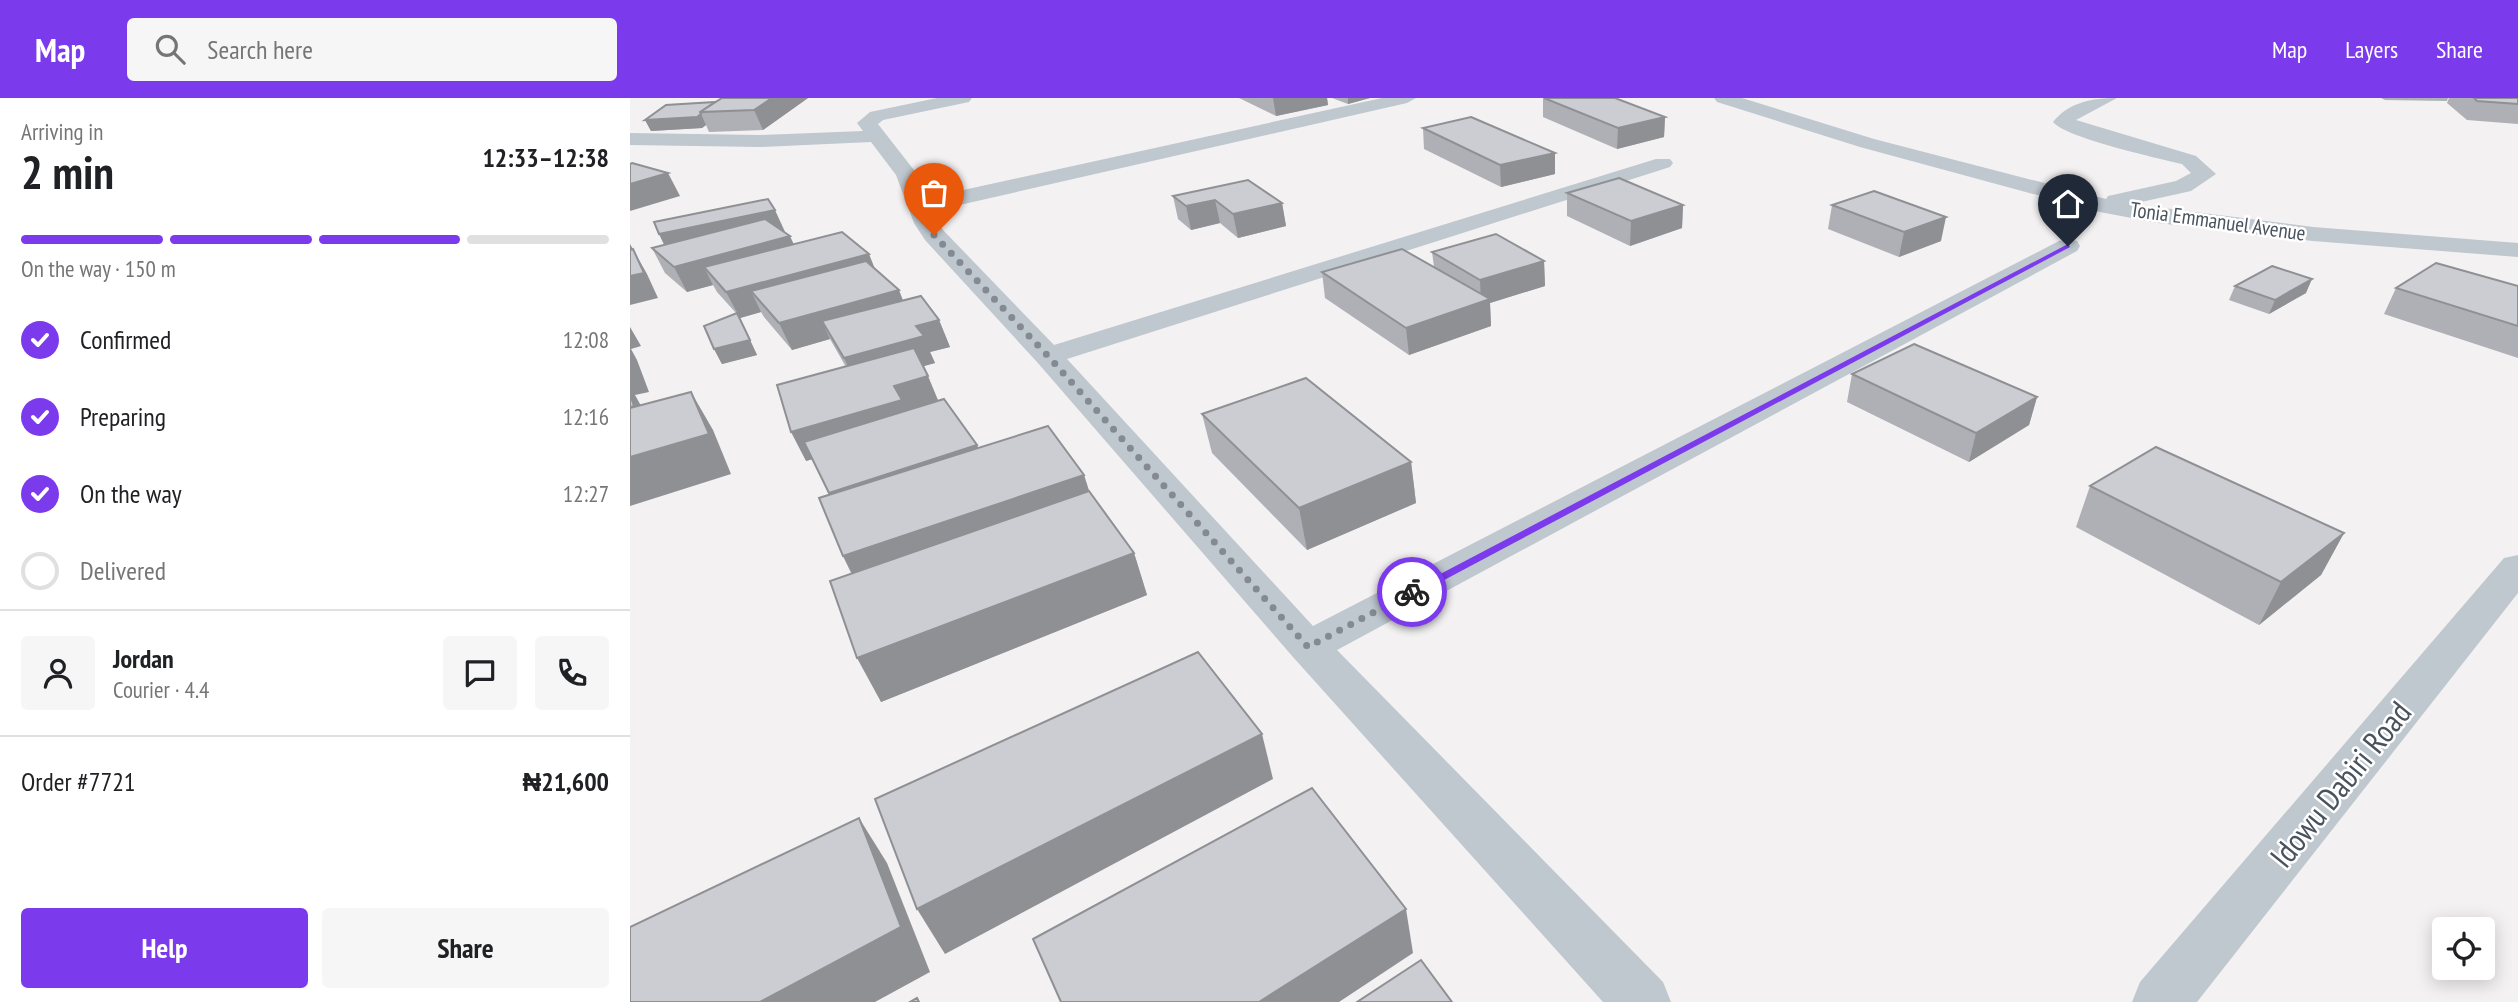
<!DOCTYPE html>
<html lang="en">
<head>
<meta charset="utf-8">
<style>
	:root { --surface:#fff; --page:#f6f6f6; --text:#202124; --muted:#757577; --line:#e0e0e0; --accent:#7c3aed }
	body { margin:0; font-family:"PT Sans Narrow",sans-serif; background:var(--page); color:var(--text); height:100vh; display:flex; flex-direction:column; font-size:26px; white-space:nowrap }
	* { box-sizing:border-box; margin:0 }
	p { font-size:23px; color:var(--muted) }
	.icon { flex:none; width:38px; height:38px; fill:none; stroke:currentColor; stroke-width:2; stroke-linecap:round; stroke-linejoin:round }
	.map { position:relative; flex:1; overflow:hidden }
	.side { display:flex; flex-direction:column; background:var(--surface); width:630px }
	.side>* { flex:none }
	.controls { position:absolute; left:1802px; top:819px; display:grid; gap:14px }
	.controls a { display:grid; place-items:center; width:63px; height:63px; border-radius:7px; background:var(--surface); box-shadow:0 4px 18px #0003; font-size:35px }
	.pin { position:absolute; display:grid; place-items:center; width:60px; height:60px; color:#fff; margin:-72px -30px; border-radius:50% 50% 50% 0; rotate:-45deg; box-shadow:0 0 7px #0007 }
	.pin .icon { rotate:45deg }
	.courier { position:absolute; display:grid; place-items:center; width:70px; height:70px; margin:-35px; border:5px solid #7c3aed; border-radius:50%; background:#fff; color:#222; box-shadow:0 2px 9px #0007 }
	.summary em { font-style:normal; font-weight:600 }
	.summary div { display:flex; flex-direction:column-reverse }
	.summary { display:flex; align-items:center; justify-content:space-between; height:119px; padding:0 21px }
	h1 { font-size:46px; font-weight:600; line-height:52px }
	.bar { display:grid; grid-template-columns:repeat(4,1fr); gap:10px 7px; align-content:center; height:84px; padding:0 21px }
	.bar i { height:9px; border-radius:5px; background:var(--line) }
	.bar .current { background:var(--accent) }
	.bar p { grid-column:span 4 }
	.line { display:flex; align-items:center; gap:18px; padding:0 21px; border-top:2px solid var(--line) }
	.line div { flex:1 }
	.round { display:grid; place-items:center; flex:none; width:74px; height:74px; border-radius:7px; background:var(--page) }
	ol { padding:0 21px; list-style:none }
	li { display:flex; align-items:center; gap:21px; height:77px }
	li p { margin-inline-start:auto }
	li .icon { padding:7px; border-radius:50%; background:var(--accent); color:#fff; stroke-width:4 }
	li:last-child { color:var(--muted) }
	li i { width:38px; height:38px; border:4px solid var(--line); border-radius:50% }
	.button { display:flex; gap:14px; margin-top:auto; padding:14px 21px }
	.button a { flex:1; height:80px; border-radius:7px; background:var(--accent); color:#fff; font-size:28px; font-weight:600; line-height:80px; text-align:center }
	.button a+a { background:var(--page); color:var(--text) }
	header { display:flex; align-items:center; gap:42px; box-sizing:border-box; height:98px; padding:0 35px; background:var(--accent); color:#fff }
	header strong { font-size:33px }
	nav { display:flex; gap:38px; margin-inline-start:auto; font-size:24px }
	.search { width:490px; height:63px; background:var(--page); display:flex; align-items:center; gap:18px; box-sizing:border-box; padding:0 24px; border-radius:7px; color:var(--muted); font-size:26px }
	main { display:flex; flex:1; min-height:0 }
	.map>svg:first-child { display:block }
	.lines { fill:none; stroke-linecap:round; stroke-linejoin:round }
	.minor { fill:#bfc7cf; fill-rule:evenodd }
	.wall { fill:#afb0b5 }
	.shaded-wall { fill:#8e9094 }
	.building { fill:#cbcdd3; stroke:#8e9094; stroke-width:2 }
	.route { fill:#7c3aed }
	.done { stroke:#848a91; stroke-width:7; stroke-dasharray:0 12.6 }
	.labels { text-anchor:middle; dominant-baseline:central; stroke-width:5; stroke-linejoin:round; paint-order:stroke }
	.far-street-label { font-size:21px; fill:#49535e; stroke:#fff }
	.near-street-label { font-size:32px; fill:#49535e; stroke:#fff }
</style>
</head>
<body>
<header>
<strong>Map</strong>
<div class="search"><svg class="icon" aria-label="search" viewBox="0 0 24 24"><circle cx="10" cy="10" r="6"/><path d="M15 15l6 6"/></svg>Search here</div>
<nav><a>Map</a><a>Layers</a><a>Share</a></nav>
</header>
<main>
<section class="side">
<div class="summary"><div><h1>2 min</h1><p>Arriving in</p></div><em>12:33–12:38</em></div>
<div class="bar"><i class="current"></i><i class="current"></i><i class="current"></i><i></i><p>On the way · 150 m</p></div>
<ol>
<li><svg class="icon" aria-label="check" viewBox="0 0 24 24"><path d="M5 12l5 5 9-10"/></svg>Confirmed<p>12:08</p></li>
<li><svg class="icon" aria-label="check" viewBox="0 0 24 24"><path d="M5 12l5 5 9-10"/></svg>Preparing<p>12:16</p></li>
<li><svg class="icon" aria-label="check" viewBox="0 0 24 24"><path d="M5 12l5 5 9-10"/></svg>On the way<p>12:27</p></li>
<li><i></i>Delivered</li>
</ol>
<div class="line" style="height:126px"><a class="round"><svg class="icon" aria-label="person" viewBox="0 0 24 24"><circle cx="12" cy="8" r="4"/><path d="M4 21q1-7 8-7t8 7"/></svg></a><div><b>Jordan</b><p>Courier · 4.4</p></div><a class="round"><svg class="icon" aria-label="chat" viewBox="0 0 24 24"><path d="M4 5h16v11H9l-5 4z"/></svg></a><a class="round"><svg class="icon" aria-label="phone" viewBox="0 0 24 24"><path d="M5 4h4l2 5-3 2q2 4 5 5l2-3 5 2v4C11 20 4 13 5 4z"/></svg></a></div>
<div class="line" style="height:91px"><div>Order #7721</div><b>₦21,600</b></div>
<div class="button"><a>Help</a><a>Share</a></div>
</section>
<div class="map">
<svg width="1888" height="904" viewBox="0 0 1888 904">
	<rect width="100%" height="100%" fill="#f3f1f1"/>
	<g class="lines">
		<g class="minor">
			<path d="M307,0h35l-3,4 -86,18 -5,4 39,50 10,24 455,-100h34l-9,5 -474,108 10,19 111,115 602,-186h14l3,4 -3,4 -603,192 246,267 746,-385 9,-2 9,2 3,5 -3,5 -740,399 326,332 8,20h-68l-310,-345 -256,-295 -112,-122 -11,-17 -18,-48 -25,-33 -111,5 -130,-2v-12l130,2 103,-4 -6,-8 13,-11z"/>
			<path d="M1084,0h28l132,41 232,60 2,-3 68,-15 15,-8 -9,-9c-25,-6 -116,-26 -129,-42 16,-20 40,-24 64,-24l-41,22 120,36 20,18 -25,17 -59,13 181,23 205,16v14l-205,-16 -155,-18 -58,-11 -240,-65 -143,-45z"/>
			<path d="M1888,457v38l-321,409h-65l8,-20 364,-424z"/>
		</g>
	</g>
	<g class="wall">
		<path d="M92,0h86l-45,32 -54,2 -3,-7 -4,3 -51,3 -6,-11 70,-18z"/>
		<path d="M609,0h88l1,7 -52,11z"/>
		<path d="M702,0h38l-22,6z"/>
		<path d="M913,0l122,19 -1,20 -47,12 -74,-32z"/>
		<path d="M1751,0h67l-1,3 -62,-1z"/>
		<path d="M1819,0h69v26l-51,-4 -20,-17z"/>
		<path d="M793,30l132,25v21l-54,13 -77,-38z"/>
		<path d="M937,95l116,12 -1,23 -52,18 -63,-30z"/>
		<path d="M543,98l109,7 4,23 -48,12 -18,-15 -29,7 -13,-11z"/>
		<path d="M1202,107l109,36 -42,16 -71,-28z"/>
		<path d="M156,135l7,11 81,24 29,33 36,19 11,27 -20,5 5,11 -12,3 15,35 39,44 1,3 106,27 5,16 45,62 13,42 -266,107 -30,-129 -8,-17 -13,-62 -17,-35 -7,2 40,-94 -16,-28 -38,11 -28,-33 -3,-5 -21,6 -2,-3 19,40 -35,9 -8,-15 22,-36 -19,-21 -4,-7 -26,7 -22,-19 -13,-25 12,-3 -5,-11z"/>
		<path d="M802,154l112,9 1,25 -55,17 1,23 -82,29 -84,-57 -3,-26 112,-5z"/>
		<path d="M1605,188l71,7 -37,21 -40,-14z"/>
		<path d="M1888,188v72l-134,-44 12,-26z"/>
		<path d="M1222,276l185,23 -8,28 -60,37 -122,-60z"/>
		<path d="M572,316l209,48 5,41 -109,47 -95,-97z"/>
		<path d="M1460,388l254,47 -23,42 -62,50 -183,-98z"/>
	</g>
	<g class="shaded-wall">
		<path d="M142,0h36l-45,32 -9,-20z"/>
		<path d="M643,0h54l1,7 -52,11z"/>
		<path d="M718,0h22l-22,6z"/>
		<path d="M71,16l5,11 -4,3 -51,3 -6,-11z"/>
		<path d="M1035,19l-1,20 -47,12 1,-21z"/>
		<path d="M925,55v21l-54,13 -1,-22z"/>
		<path d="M38,75l12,23 -50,15v-27z"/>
		<path d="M585,102l5,23 -29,7 -5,-24z"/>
		<path d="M652,105l4,23 -48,12 -5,-24z"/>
		<path d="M1053,107l-1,23 -52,18 1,-25z"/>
		<path d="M145,112l11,24 -114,25 -13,-25z"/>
		<path d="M1316,119l-5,24 -42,16 5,-25z"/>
		<path d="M160,138l11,24 -97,7 9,18 -26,7 -13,-25z"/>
		<path d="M0,146l17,30 11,24 -28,7z"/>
		<path d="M239,156l10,25 -128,12 10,21 -21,6 -14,-26z"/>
		<path d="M914,163l1,25 -55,17 1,23 -82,29 -3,-27 75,-26 -1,-22z"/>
		<path d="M1682,181l-6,14 -37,21 6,-14z"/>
		<path d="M269,192l10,26 -87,5 8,18 -38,11 -13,-27z"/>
		<path d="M309,222l11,27 -20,5 5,11 -78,22 -13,-27 72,-32z"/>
		<path d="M0,229l11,19 -10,3 6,11 12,32 -14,3 5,9 12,31 -22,6z"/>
		<path d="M114,229l13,28 -35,9 -8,-15z"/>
		<path d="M298,278l12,29 -26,24 -108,32 -15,-29 103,-46z"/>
		<path d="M61,294l22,38 18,44 -101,32v-49z"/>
		<path d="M1407,299l-8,28 -60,37 7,-29z"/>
		<path d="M347,347l11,30 -143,48 -16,-30z"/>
		<path d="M781,364l5,41 -109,47 -8,-42z"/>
		<path d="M454,377l13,41 -232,83 -22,-43z"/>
		<path d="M1714,435l-23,42 -62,50 22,-43z"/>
		<path d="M504,455l13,42 -266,107 -24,-44z"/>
		<path d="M632,636l11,45 -328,175 -28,-45z"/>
		<path d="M229,720l28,45 43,109 -55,30h-115z"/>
		<path d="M776,811l7,44 -74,49h-80z"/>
	</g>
	<g class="building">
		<path d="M92,0h50l-18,12 -54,2z"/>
		<path d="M914,0h71l50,19 -47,11z"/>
		<path d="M1844,0h44v6l-41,-3z"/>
		<path d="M85,4l-15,10 1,2 -4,3 -52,3 21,-15z"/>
		<path d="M841,19l84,36 -55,12 -77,-37z"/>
		<path d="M2,65l36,10 -38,11v-20z"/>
		<path d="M989,80l64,27 -52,16 -64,-28z"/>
		<path d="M618,82l34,23 -49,11 -18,-14 -29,6 -13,-10z"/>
		<path d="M1244,93l72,26 -42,15 -72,-27z"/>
		<path d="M138,101l7,11 -116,24 -5,-12z"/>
		<path d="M135,121l25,17 -116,31 -22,-19z"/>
		<path d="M212,134l27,22 -143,38 -22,-25z"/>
		<path d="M866,136l48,27 -64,19 -48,-28z"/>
		<path d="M3,151l11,24 -14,3v-26z"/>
		<path d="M772,151l88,50 -84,29 -84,-56z"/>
		<path d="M236,163l33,29 -120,33 -28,-32z"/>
		<path d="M1806,165l82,23v40l-122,-38z"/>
		<path d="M1642,168l40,13 -37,21 -40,-14z"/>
		<path d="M291,198l18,24 -23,6 8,10 -80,22 -22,-37z"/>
		<path d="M107,215l13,27 -36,9 -10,-23z"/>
		<path d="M1284,246l123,53 -61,36 -124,-59z"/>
		<path d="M284,250l14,28 -34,10 8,14 -111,32 -14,-47z"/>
		<path d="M676,280l105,84 -112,46 -97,-94z"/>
		<path d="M61,294l18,42 -79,23v-49z"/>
		<path d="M0,296l4,12 -4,1z"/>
		<path d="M314,301l33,46 -148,48 -25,-51z"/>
		<path d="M418,328l36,49 -241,81 -24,-58z"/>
		<path d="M1526,349l188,86 -63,49 -191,-96z"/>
		<path d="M459,393l45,62 -277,105 -27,-77z"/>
		<path d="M568,554l64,82 -345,175 -42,-110z"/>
		<path d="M682,690l94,121 -147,93h-198l-28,-63z"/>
		<path d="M229,720l42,109 -141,75h-130v-75z"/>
		<path d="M791,862l31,42h-95z"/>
		<path d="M287,900l2,4h-9z"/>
	</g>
	<path class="route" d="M1438,146l2,3 -654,348h-8l-2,-3z"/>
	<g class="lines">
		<path class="done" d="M304,137l114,121 260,291 104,-55"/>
	</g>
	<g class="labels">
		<g class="far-street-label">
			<text transform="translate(1588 123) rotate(8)">Tonia Emmanuel Avenue</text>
		</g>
		<g class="near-street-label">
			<text transform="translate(1710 686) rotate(-51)">Idowu Dabiri Road</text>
		</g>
	</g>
</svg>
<div class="controls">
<a><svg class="icon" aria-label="locate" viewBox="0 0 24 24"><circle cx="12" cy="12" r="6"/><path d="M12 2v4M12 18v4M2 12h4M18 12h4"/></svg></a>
</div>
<div class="pin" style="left:304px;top:137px;background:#ea580c"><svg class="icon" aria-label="bag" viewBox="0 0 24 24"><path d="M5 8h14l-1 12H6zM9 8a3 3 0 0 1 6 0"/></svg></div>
<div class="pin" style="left:1438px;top:148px;background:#1f2937"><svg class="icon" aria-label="home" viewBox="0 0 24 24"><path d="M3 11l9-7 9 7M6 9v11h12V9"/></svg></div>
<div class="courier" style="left:782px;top:494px"><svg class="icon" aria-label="bike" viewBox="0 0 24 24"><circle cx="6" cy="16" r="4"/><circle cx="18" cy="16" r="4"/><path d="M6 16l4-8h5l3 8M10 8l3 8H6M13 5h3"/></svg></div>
</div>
</main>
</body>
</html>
